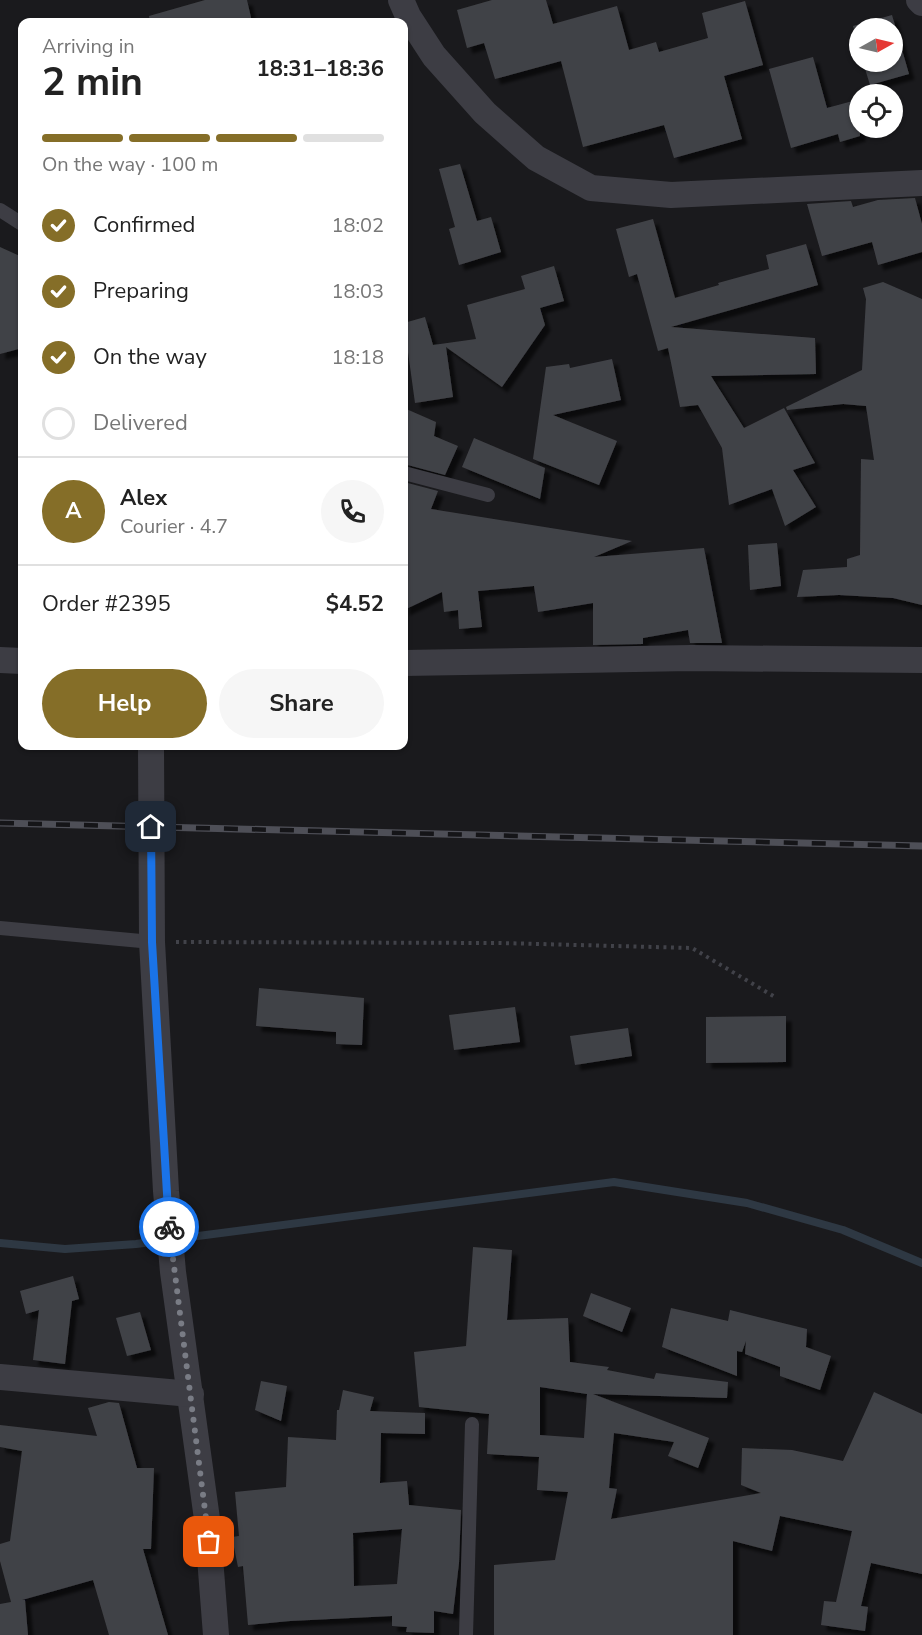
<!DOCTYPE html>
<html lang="en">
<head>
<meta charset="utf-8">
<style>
	:root { --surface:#fff; --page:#f6f6f6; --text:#222; --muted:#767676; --line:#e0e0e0; --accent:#856e28 }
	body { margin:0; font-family:"Nunito Sans",sans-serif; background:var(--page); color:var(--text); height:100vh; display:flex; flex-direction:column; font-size:22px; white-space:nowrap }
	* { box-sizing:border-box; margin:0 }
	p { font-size:20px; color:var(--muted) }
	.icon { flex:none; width:33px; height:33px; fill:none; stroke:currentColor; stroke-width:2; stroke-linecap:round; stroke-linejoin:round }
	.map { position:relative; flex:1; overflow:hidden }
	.sheet { position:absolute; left:18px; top:18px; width:390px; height:732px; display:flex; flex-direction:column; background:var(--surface); border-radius:12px; box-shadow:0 2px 4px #0004 }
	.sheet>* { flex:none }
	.needle { width:39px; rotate:82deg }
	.tools { position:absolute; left:849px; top:18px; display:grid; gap:12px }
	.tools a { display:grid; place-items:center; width:54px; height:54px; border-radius:50%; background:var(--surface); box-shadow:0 2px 4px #0004; font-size:30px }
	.pin { position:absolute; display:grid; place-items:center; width:51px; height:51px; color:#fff; margin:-26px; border-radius:12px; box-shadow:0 3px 9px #0006 }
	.courier { position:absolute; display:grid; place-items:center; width:60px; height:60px; margin:-30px; border:4px solid #1a73e8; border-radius:50%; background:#fff; color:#222; box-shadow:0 2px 8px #0007 }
	.overview em { font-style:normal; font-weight:700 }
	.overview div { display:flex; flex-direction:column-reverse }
	.overview { display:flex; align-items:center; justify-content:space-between; height:102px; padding:0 24px }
	h1 { font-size:39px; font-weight:700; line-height:45px }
	.bar { display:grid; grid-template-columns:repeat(4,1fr); gap:9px 6px; align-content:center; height:72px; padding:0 24px }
	.bar i { height:8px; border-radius:4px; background:var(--line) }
	.bar .selected { background:var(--accent) }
	.bar p { grid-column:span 4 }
	.line { display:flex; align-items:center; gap:15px; padding:0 24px; border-top:2px solid var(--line) }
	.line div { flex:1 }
	.round { display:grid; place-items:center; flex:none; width:63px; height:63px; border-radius:32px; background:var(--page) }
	ol { padding:0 24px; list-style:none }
	li { display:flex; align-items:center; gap:18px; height:66px }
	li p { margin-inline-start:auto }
	li .icon { padding:6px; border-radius:50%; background:var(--accent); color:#fff; stroke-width:4 }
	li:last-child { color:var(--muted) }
	li i { width:33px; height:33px; border:3px solid var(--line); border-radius:50% }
	.primary-button { display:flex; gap:12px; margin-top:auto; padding:12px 24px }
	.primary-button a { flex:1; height:69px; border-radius:36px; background:var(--accent); color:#fff; font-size:24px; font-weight:700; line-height:69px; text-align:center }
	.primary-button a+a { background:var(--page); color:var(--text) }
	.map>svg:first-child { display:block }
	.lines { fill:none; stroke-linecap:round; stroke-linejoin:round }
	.stream { stroke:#2e3843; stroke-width:8 }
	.building { fill:#414247; fill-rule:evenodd; filter:url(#shadow) }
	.path { stroke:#414249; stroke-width:4; stroke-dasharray:3 4.5; stroke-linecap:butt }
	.lane { stroke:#3d3d44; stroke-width:14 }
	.street { stroke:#3d3d44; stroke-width:26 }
	.rail-casing { stroke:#4e4f57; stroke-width:7 }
	.rail { stroke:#151518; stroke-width:4.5; stroke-dasharray:14; stroke-linecap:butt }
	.done { stroke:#797c85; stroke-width:6; stroke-dasharray:0 10.8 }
	.route { stroke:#1a73e8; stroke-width:8 }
</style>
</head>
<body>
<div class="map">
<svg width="922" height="1635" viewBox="0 0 922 1635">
	<defs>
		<filter id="shadow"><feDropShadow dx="5.5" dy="5.5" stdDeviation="1.5" flood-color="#0009"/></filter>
	</defs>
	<rect width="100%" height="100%" fill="#1a1a1d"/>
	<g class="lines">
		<path class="stream" d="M0,1243l65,6 71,-5 478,-62 133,21 96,27 79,33"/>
	</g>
	<g class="building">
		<path d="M205,0h42l5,22h-102l-1,-6z"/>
		<path d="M492,0h54l7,24 64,-18 12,44 27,-8 3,10 49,-14 -6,-25 43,-12 18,64 -39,11 18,63 -68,19 -10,-33 -81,22 -22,-86 -66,18 -11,-36 -17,5 -10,-38z"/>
		<path d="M892,15l17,59 -39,11 -7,-23h29v-34h-32v21l-7,-23z"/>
		<path d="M813,57l14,51 33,-9v37l-20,6 -2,-8 -47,14 -22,-79z"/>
		<path d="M460,164l17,57 14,-4 10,35 -42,13 -10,-36 6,-2 -16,-58z"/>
		<path d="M915,198l7,26v28l-44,13 -6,-23 -50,14 -15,-52 44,-3 2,6 25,-7z"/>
		<path d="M653,219l22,79 44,-13 -1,-2 51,-14 -3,-14 40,-11 12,41 -147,42 144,11 1,36 -105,2 33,52 40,-20 31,55 -22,7 23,37 -31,19 -13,-37 -43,16 -7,-57 -24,-43 -18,2 -12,-59 -10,3 -21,-77 -8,3 -13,-48z"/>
		<path d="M0,247l22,10v91l-22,6z"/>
		<path d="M554,266l10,35 -24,7 5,17 -43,62 -56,-40 7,50 -38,6 -11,-80 21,-6 8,28 43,-6 -9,-34 58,-16 -4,-13z"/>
		<path d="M883,282l39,17v306l-29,-7 -54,-3 -42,2 6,-27 44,-3v-8l13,-4 1,-96 13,1 -8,-54 -23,-2 -56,6 -1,-3 76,-37 4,-71 -3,-11z"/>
		<path d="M612,359l9,41 -68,15 64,26 -18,44 -66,-26 13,-92 23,-3 1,4z"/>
		<path d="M404,408l32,14 -2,14 24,10 -13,29 -41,-11z"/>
		<path d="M474,438l71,30 -5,31 -78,-32z"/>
		<path d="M404,482l34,9 -7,18 201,32 -38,16 110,-9 18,95h-32l-2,-13 -45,8v6l-50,1v-42l-55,9 -4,-26 -56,5 4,36 -23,2 -1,-19 -14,2 -2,-20 -38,18z"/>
		<path d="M777,543l4,43 -31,4 -2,-45z"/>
		<path d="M259,988l105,10 -2,47 -26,-1v-12l-80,-6z"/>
		<path d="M515,1007l5,35 -66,8 -5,-35z"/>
		<path d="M786,1016v46l-80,1v-46z"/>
		<path d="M628,1028l4,28 -57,9 -5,-29z"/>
		<path d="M473,1247l39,3 -5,70 61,-2 2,44 39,5 -2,3 47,9 2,-6 72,9 -1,16 -134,-4 116,44 -11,30 -30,-12 6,-14 -60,-9 -5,55 8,1 -6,30 150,-26 -20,-8 1,-37 50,2 51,11 31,-69 48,22v160l-51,-11 -10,43 7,1 -3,24 -44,-6 3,-24 12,1 16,-71 -72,-15 -8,35 -39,-10v94h-239v-70l61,-5 13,-68 -31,-2 2,-33 -52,-3 2,-40 -70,-7 -5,-55 52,-6zM540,1387l47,7 -3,44 -44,-3z"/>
		<path d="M73,1276l6,23 -7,2 -7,63 -32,-4 6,-50 -13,4 -6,-23z"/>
		<path d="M591,1293l40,15 -9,24 -39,-16z"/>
		<path d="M671,1308l57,13 2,-11 77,19 -1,18 25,9 -11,34 -40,-14v-9l-35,-13 1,-13 -4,11 -5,-1v25l-75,-29z"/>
		<path d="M140,1312l11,38 -24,6 -11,-38z"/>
		<path d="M261,1381l26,5 -6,35 -26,-11z"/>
		<path d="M343,1390l31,7 -4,14 55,2v21l-44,-1 -1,50 27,-2 2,24 52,5 -2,53 -6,51 -19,-3v22l-28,-1 1,-5 -15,-1v-10l-102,5 -42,4 -5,-59 -5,1 -6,-30 7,-1 -4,-44 51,-5 2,-50 48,3 1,-30h2zM402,1529l-5,55 -43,2 -1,-53z"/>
		<path d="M109,1402l10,1 18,65h17l-3,81h-8l25,86h-59l-16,-55 -71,20h3l3,35h-28v-31l11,-2 -11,-41v-17l10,-3 12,-90 -22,-4v-22l97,11 -9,-28z"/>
	</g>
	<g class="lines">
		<path class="path" d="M176,942l325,1 191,5 83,49"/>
		<g class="lane">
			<path d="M0,210l22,14"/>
			<path d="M404,473l84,22"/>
			<path d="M0,928l152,14"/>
			<path d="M466,1635l6,-211"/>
		</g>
		<g class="street">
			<path d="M401,0l7,16 26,40 51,57 51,45 55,30 80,7 251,-12"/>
			<path d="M919,0l3,3"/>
			<path d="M0,660l22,1"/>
			<path d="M404,663l287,-5 231,2"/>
			<path d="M151,746l1,196 14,249 7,81 34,247 9,116"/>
			<path d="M0,1377l191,17"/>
		</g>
		<g class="rail-casing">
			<path id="rail" d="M0,823l922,23"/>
		</g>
		<use href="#rail" class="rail"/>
	</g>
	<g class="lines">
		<path class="done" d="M169,1227l40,315"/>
		<path class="route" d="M151,827l1,115 17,285"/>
	</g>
</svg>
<div class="tools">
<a><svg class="needle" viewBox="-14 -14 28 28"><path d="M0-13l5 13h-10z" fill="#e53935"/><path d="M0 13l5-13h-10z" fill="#767676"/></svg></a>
<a><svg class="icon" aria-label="locate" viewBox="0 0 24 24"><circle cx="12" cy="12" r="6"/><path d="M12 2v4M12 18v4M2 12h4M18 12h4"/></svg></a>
</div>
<div class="pin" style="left:209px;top:1542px;background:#ea580c"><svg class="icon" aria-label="bag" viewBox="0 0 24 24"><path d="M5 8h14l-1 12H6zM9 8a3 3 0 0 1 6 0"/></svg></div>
<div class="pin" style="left:151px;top:827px;background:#1f2937"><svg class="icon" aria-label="home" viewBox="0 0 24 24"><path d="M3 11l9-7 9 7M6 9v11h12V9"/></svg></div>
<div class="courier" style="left:169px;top:1227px"><svg class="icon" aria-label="bike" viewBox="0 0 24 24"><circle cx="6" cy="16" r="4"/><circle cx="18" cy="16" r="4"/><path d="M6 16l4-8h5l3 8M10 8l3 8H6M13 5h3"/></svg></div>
<section class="sheet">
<div class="overview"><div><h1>2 min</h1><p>Arriving in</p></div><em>18:31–18:36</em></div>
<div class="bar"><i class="selected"></i><i class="selected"></i><i class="selected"></i><i></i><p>On the way · 100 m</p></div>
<ol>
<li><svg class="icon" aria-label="check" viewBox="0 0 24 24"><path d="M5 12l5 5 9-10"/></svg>Confirmed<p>18:02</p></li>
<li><svg class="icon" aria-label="check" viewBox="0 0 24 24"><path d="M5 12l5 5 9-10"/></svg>Preparing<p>18:03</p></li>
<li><svg class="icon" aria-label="check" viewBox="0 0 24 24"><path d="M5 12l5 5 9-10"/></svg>On the way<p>18:18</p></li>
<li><i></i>Delivered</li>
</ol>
<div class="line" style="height:108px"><b class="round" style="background:var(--accent);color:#fff">A</b><div><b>Alex</b><p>Courier · 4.7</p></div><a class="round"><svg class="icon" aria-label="phone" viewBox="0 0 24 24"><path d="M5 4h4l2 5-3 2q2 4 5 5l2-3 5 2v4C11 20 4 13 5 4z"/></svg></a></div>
<div class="line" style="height:78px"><div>Order #2395</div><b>$4.52</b></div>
<div class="primary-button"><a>Help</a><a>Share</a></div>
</section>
</div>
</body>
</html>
